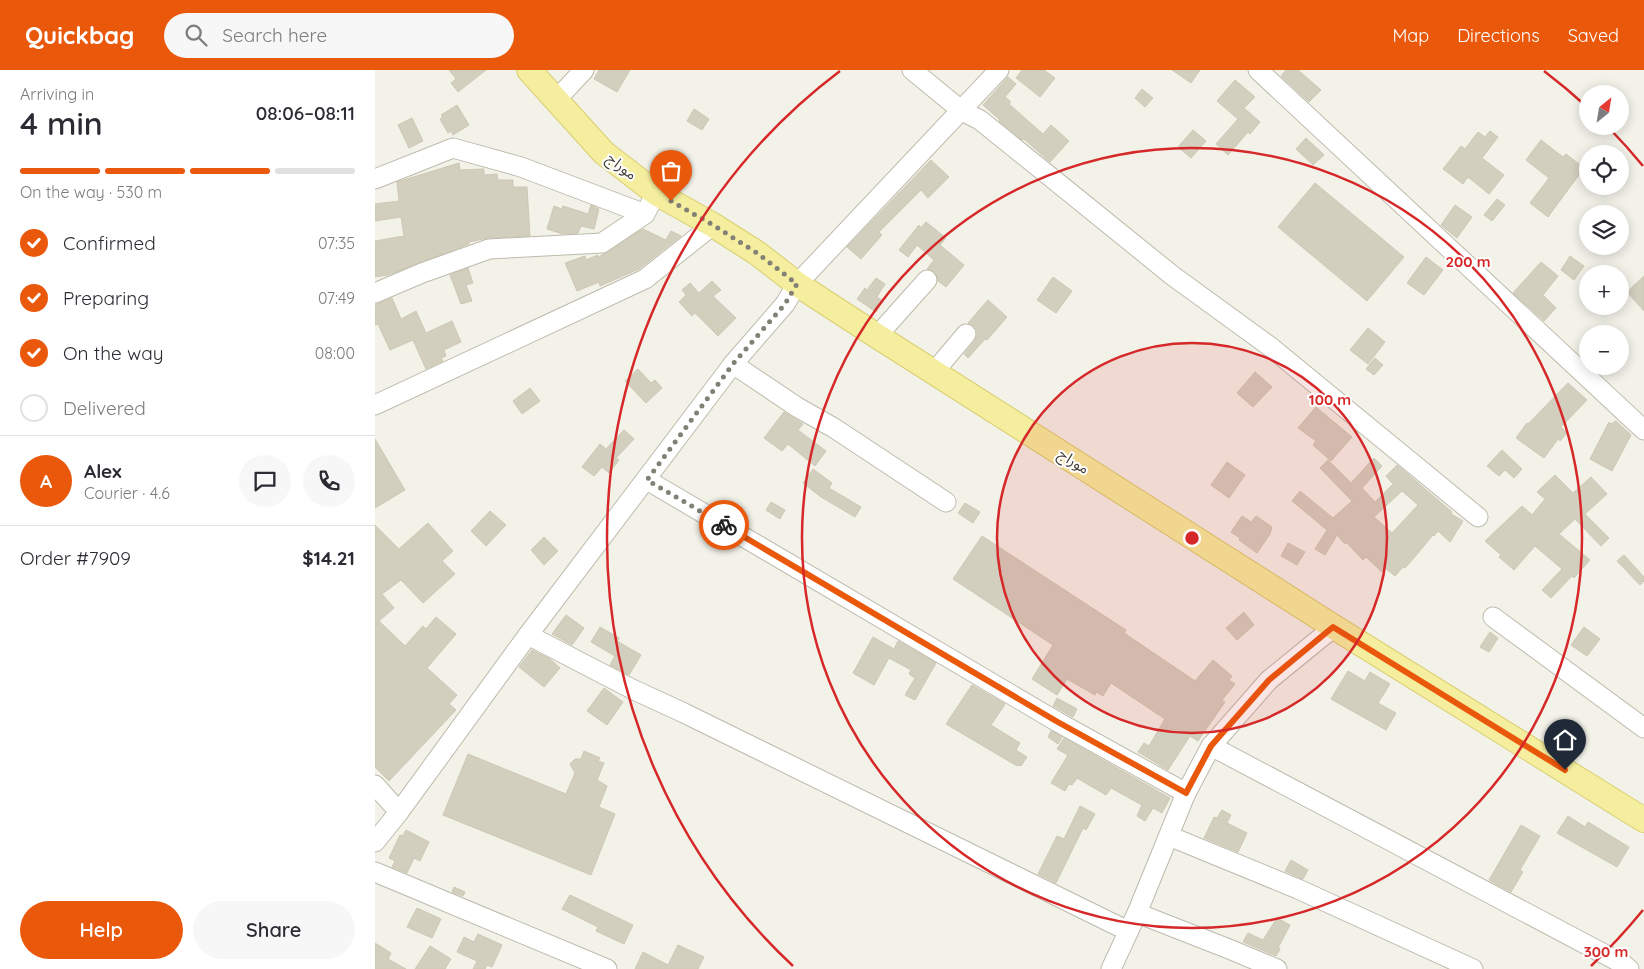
<!DOCTYPE html>
<html lang="en">
<head>
<meta charset="utf-8">
<style>
	:root { --surface:#fff; --page:#f7f7f7; --text:#2b2b33; --muted:#7c7c81; --line:#e1e1e2; --accent:#ea580c }
	body { margin:0; font-family:Quicksand,"Noto Sans Arabic",sans-serif; background:var(--page); color:var(--text); height:100vh; display:flex; flex-direction:column; font-size:19px; white-space:nowrap }
	* { box-sizing:border-box; margin:0 }
	p { font-size:16px; color:var(--muted) }
	.icon { flex:none; width:28px; height:28px; fill:none; stroke:currentColor; stroke-width:2; stroke-linecap:round; stroke-linejoin:round }
	.map { position:relative; flex:1; overflow:hidden }
	.panel { display:flex; flex-direction:column; background:var(--surface); width:375px }
	.panel>* { flex:none }
	.needle { width:32px; rotate:30deg }
	.tools { position:absolute; left:1204px; top:15px; display:grid; gap:10px }
	.tools a { display:grid; place-items:center; width:50px; height:50px; border-radius:50%; background:var(--surface); box-shadow:0 2px 12px #0003; font-size:25px }
	.pin { position:absolute; display:grid; place-items:center; width:42px; height:42px; color:#fff; margin:-51px -21px; border-radius:50% 50% 50% 0; rotate:-45deg; box-shadow:0 0 5px #0007 }
	.pin .icon { rotate:45deg }
	.courier { position:absolute; display:grid; place-items:center; width:50px; height:50px; margin:-25px; border:4px solid #ea580c; border-radius:50%; background:#fff; color:#222; box-shadow:0 1px 6px #0007 }
	.summary em { font-style:normal; font-weight:600 }
	.summary div { display:flex; flex-direction:column-reverse }
	.summary { display:flex; align-items:center; justify-content:space-between; height:85px; padding:0 20px }
	h1 { font-size:32px; font-weight:600; line-height:38px }
	.bar { display:grid; grid-template-columns:repeat(4,1fr); gap:8px 5px; align-content:center; height:60px; padding:0 20px }
	.bar i { height:6px; border-radius:4px; background:var(--line) }
	.bar .selected { background:var(--accent) }
	.bar p { grid-column:span 4 }
	.line { display:flex; align-items:center; gap:12px; padding:0 20px; border-top:1px solid var(--line) }
	.line div { flex:1 }
	.round { display:grid; place-items:center; flex:none; width:52px; height:52px; border-radius:26px; background:var(--page) }
	ol { padding:0 20px; list-style:none }
	li { display:flex; align-items:center; gap:15px; height:55px }
	li p { margin-inline-start:auto }
	li .icon { padding:5px; border-radius:50%; background:var(--accent); color:#fff; stroke-width:4 }
	li:last-child { color:var(--muted) }
	li i { width:28px; height:28px; border:2px solid var(--line); border-radius:50% }
	.cta { display:flex; gap:10px; margin-top:auto; padding:10px 20px }
	.cta a { flex:1; height:58px; border-radius:30px; background:var(--accent); color:#fff; font-size:20px; font-weight:600; line-height:58px; text-align:center }
	.cta a+a { background:var(--page); color:var(--text) }
	header { display:flex; align-items:center; gap:30px; box-sizing:border-box; height:70px; padding:0 25px; background:var(--accent); color:#fff }
	header strong { font-size:24px }
	nav { display:flex; gap:28px; margin-inline-start:auto; font-size:18px }
	.search { width:350px; height:45px; background:var(--page); display:flex; align-items:center; gap:12px; box-sizing:border-box; padding:0 18px; border-radius:28px; color:var(--muted); font-size:19px }
	main { display:flex; flex:1; min-height:0 }
	.map>svg:first-child { display:block }
	.building { fill:#d3cfbf; stroke:#cdc8b3; fill-rule:evenodd }
	.lines { fill:none; stroke-linecap:round; stroke-linejoin:round }
	.minor-casing { stroke:#bdbbac; stroke-width:21 }
	.major-casing { stroke:#d9ce70; stroke-width:26 }
	.minor { stroke:#fff; stroke-width:19 }
	.major { stroke:#f5ee9f; stroke-width:24 }
	.done { stroke:#838076; stroke-width:5; stroke-dasharray:0 9 }
	.route { stroke:#ea580c; stroke-width:6 }
	.ring { fill:none; stroke:#d62828; stroke-width:2.5 }
	.labels { text-anchor:middle; dominant-baseline:central; stroke-width:4; stroke-linejoin:round; paint-order:stroke }
	.street-label { font-size:15px; fill:#464338; stroke:#fff }
	.centre { fill:#d62828; stroke:#fff; stroke-width:2.5 }
	.ring-label { font-size:15px; text-anchor:middle; font-weight:bold; fill:#d62828; stroke:#fff; stroke-width:4; stroke-linejoin:round; paint-order:stroke }
</style>
</head>
<body>
<header>
<strong>Quickbag</strong>
<div class="search"><svg class="icon" aria-label="search" viewBox="0 0 24 24"><circle cx="10" cy="10" r="6"/><path d="M15 15l6 6"/></svg>Search here</div>
<nav><a>Map</a><a>Directions</a><a>Saved</a></nav>
</header>
<main>
<section class="panel">
<div class="summary"><div><h1>4 min</h1><p>Arriving in</p></div><em>08:06–08:11</em></div>
<div class="bar"><i class="selected"></i><i class="selected"></i><i class="selected"></i><i></i><p>On the way · 530 m</p></div>
<ol>
<li><svg class="icon" aria-label="check" viewBox="0 0 24 24"><path d="M5 12l5 5 9-10"/></svg>Confirmed<p>07:35</p></li>
<li><svg class="icon" aria-label="check" viewBox="0 0 24 24"><path d="M5 12l5 5 9-10"/></svg>Preparing<p>07:49</p></li>
<li><svg class="icon" aria-label="check" viewBox="0 0 24 24"><path d="M5 12l5 5 9-10"/></svg>On the way<p>08:00</p></li>
<li><i></i>Delivered</li>
</ol>
<div class="line" style="height:90px"><b class="round" style="background:var(--accent);color:#fff">A</b><div><b>Alex</b><p>Courier · 4.6</p></div><a class="round"><svg class="icon" aria-label="chat" viewBox="0 0 24 24"><path d="M4 5h16v11H9l-5 4z"/></svg></a><a class="round"><svg class="icon" aria-label="phone" viewBox="0 0 24 24"><path d="M5 4h4l2 5-3 2q2 4 5 5l2-3 5 2v4C11 20 4 13 5 4z"/></svg></a></div>
<div class="line" style="height:65px"><div>Order #7909</div><b>$14.21</b></div>
<div class="cta"><a>Help</a><a>Share</a></div>
</section>
<div class="map">
<svg width="1269" height="899" viewBox="0 0 1269 899">
	<rect width="100%" height="100%" fill="#f3f2e9"/>
	<g class="building">
		<path d="M74,0h37l-28,22 -7,-9 5,-4z"/>
		<path d="M224,0h31l-13,22 -23,-13z"/>
		<path d="M647,0h22l11,8 -15,19 -24,-19z"/>
		<path d="M797,0h28l-9,13z"/>
		<path d="M911,0h12l23,20 -12,12 -28,-26z"/>
		<path d="M633,7l8,7 -11,13 6,5 -2,2 34,30 8,-9 18,16 -19,21 -26,-23 -2,1 -23,-19 1,-1 -17,-15z"/>
		<path d="M860,10l20,17 -11,11 16,14 -10,12 -2,-2 -20,23 -12,-11 22,-25 -21,-18z"/>
		<path d="M767,19l11,9 -8,9 -10,-9z"/>
		<path d="M82,35l12,20 -16,10 -2,-4 -3,2 -8,-14 3,-2 -2,-2z"/>
		<path d="M319,39l15,10 -7,11 -15,-9z"/>
		<path d="M37,48l11,23 -14,7 -11,-23z"/>
		<path d="M818,60l13,11 -15,17 -13,-11z"/>
		<path d="M1115,61l8,6 -16,21 22,17 -15,19 -21,-17 -5,7 -20,-15 18,-23 4,3 13,-17 7,5z"/>
		<path d="M931,68l18,17 -11,10 -17,-16z"/>
		<path d="M1166,70l22,17 3,-3 18,14 -36,49 -18,-14 19,-25 -23,-18z"/>
		<path d="M556,90l18,17 -21,21 -7,-8 -42,42 3,3 -21,24 -14,-12z"/>
		<path d="M84,93l1,7 24,-1v6l13,-1 1,6h15v7h14l3,49 -42,2 -19,4v2l-81,31 -13,2v-36l29,-5 -3,-19 -26,4v-17l24,-3 -2,-19z"/>
		<path d="M940,113l89,74 -37,44 -89,-74z"/>
		<path d="M1122,129l8,6 -13,16 -8,-6z"/>
		<path d="M216,135l8,4 -5,20 -13,-3 -3,7 -15,1 -16,-5 7,-23 8,3 1,-3 25,8z"/>
		<path d="M1080,135l17,12 -15,21 -16,-13z"/>
		<path d="M551,152l20,16 -6,7 24,20 -18,22 -8,-6 -3,-9 -8,-3 7,-9 -17,-15 -9,12 -9,-7 20,-25 2,3z"/>
		<path d="M268,159l23,11 5,-9 10,5 -42,33 -39,17 -1,-4 -22,9 -12,-28 20,-7 1,4 12,-5 -1,3z"/>
		<path d="M1195,186l14,10 -10,14 -13,-10z"/>
		<path d="M1051,187l17,13 -19,25 -17,-12z"/>
		<path d="M1166,192l17,14 -15,19 13,13 -12,13 -31,-28z"/>
		<path d="M93,198l5,15 -7,2 6,16 -11,3 -11,-29z"/>
		<path d="M1269,206v35l-17,-19z"/>
		<path d="M678,207l19,14 -16,22 -19,-13z"/>
		<path d="M501,208l9,6 -8,13 6,4 -7,11 -19,-13 8,-11 2,2z"/>
		<path d="M337,211l9,9 -8,6 23,22 -18,18 -23,-23 -3,3 -13,-14 7,-7 -4,-5 8,-7 9,10z"/>
		<path d="M17,228l9,21 15,-8 10,22 26,-12 9,21 -17,8 2,6 -5,2 2,3 -17,8 -13,-29 -23,10 -12,-26 -3,1v-20z"/>
		<path d="M613,230l19,17 -20,23 -2,-1 -17,19 -4,-4 11,-13 2,-6v-4l-3,-5 -6,-3z"/>
		<path d="M993,258l17,14 -17,22 -18,-14z"/>
		<path d="M1000,288l8,7 -9,10 -8,-6z"/>
		<path d="M263,299l13,14 4,-3 7,8 -16,15 -21,-22z"/>
		<path d="M880,302l17,15 -19,20 -16,-14z"/>
		<path d="M1193,313l19,17 -26,27 6,6 -7,8 -2,-2 -14,19 -28,-20 11,-15 1,1z"/>
		<path d="M155,318l10,13 -18,13 -9,-13z"/>
		<path d="M941,337l36,30 -21,24 -18,-16 3,-4 -18,-13z"/>
		<path d="M409,342l19,12 -5,6 28,21 -11,15 -27,-22 -6,7 -18,-13z"/>
		<path d="M1241,351l15,14 -19,36 -22,-12 19,-37 2,2z"/>
		<path d="M249,360l10,9 -18,19 3,2 -10,13 -7,-6 -8,9 -12,-9 18,-23 6,5z"/>
		<path d="M0,369l30,51 -30,18z"/>
		<path d="M1127,380l20,19 -8,9 -9,-8 -6,6 -12,-10z"/>
		<path d="M999,388l8,8 -20,22 13,14 18,-18 -7,-8 11,-11 55,47 -1,2 12,7 -13,21 -12,-11 -4,5 -1,-1 -20,24 -8,9 -2,-1 -8,9 -10,-8 -3,4 -16,-15 -3,3 -17,-18 -1,2 -8,-9 -12,20 -10,-6 12,-19 -35,-29 8,-10 33,27 19,-17 -32,-33 8,-8 23,23zM1027,421l16,14 -26,28 -18,-16z"/>
		<path d="M852,392l18,13 -16,23 -18,-13z"/>
		<path d="M438,399l19,14 -3,5 32,19 -6,10 -34,-20 -18,-14z"/>
		<path d="M1180,405l18,18 18,-16 16,17 -22,20 24,24 -8,8 -26,-27 -16,15 31,26 -16,18 -2,-2 -21,22 -9,-8 20,-21 -27,-23 -21,24 -15,-13 2,-2 -16,-14 37,-35 10,9 13,-16 -8,-7z"/>
		<path d="M396,432l14,8 -5,9 -14,-9z"/>
		<path d="M590,433l15,9 -7,11 -15,-10z"/>
		<path d="M115,441l16,14 -20,21 -15,-15z"/>
		<path d="M867,446l9,6 5,-6 16,11 -2,7 -13,19 -18,-13 1,-2 -9,-6z"/>
		<path d="M53,453l25,28 -11,10 13,13 -32,29 -22,-23 -19,14 12,14 -15,13 26,25 18,-20 3,3 10,-12 20,17 -29,34 30,27 -8,9 7,6 -67,71 -14,-14v-242l24,24z"/>
		<path d="M607,466l144,94 -2,3 71,48 18,-21 19,16 -3,4 6,4 -13,16 3,2 -27,39 -8,-5 -22,34 -30,-18 6,-9 5,3 16,-27 -54,-36 -8,13 -7,-4 -1,3 -28,-16 -10,16 -25,-16 21,-34 -100,-66z"/>
		<path d="M169,467l14,14 -14,14 -13,-15z"/>
		<path d="M913,473l17,9 -8,13 -16,-9z"/>
		<path d="M1249,485l20,22v4l-4,4 -23,-24z"/>
		<path d="M869,542l10,13 -17,15 -11,-12z"/>
		<path d="M191,545l18,13 -12,17 -20,-11z"/>
		<path d="M225,557l19,11 -2,3 24,14 -12,20 -19,-10 5,-9 -24,-14z"/>
		<path d="M1209,557l16,12 -13,17 -16,-11z"/>
		<path d="M1115,562l8,6 -9,14 -9,-5z"/>
		<path d="M498,567l21,12 4,-8 38,22 -21,37 -10,-5 10,-17 -6,-4 2,-4 -22,-12 -15,27 -21,-12z"/>
		<path d="M157,580l18,9 10,9 -16,19 -25,-20z"/>
		<path d="M973,601l17,10 5,-9 20,12 -12,19 18,10 -10,17 -55,-31z"/>
		<path d="M597,615l33,19 -14,21 29,18 -4,7 11,7 -6,9 -3,-1 -1,1 -71,-42z"/>
		<path d="M229,618l19,14 -16,23 -20,-14z"/>
		<path d="M682,628l20,11 -4,8 -20,-11z"/>
		<path d="M676,661l11,6 -4,7 -10,-7z"/>
		<path d="M689,668l106,60 -8,15 -9,-5 -8,13 -8,-5 5,-11 -31,-17 -5,7 -29,-17 -5,7 -3,-1 -4,7 -14,-8 17,-28 -11,-6z"/>
		<path d="M209,681l16,7 -2,3 6,2 -7,17 10,6 -8,21 16,7 -24,61 -148,-60 25,-61 98,40 9,-21 -5,-9 5,-5h6z"/>
		<path d="M705,736l15,8 -9,16 -3,-2 -27,55 -18,-9 19,-38 7,3z"/>
		<path d="M847,740l9,5 -4,8 20,10 -9,19 -34,-14 10,-21 3,1z"/>
		<path d="M1193,746l17,11 3,-5 41,25 -12,20 -60,-34z"/>
		<path d="M1146,755l19,11 -20,34 3,2 -12,20 -22,-12z"/>
		<path d="M31,760l23,12 -9,19 -6,-3 -7,15 -15,-6 3,-6 -6,-3 11,-23 3,1z"/>
		<path d="M916,790l17,10 -5,9 -18,-8z"/>
		<path d="M79,817l11,5 -2,4 -11,-4z"/>
		<path d="M195,825l63,30 -9,19 -28,-13 2,-4 -36,-18z"/>
		<path d="M42,838l24,11 -9,19 -25,-11z"/>
		<path d="M902,848l13,7 -12,23 2,1 -4,7 -33,-14 5,-9 15,7z"/>
		<path d="M103,864l24,11 -10,22 -5,-2 -2,4h-12l4,-8 -20,-9 7,-15 10,5z"/>
		<path d="M0,873l16,10 -3,6 18,10h-31z"/>
		<path d="M303,875l26,12 -6,12h-63l8,-17 25,13z"/>
		<path d="M55,876l21,13 -6,10h-30z"/>
	</g>
	<g class="lines">
		<g class="minor-casing">
			<g id="minor">
				<path d="M537,0l50,41 18,9 193,156 99,72 206,169"/>
				<path d="M883,0l386,360"/>
				<path d="M180,31l29,-31"/>
				<path d="M0,109l78,-31 68,19 124,47"/>
				<path d="M0,223l47,-20 67,-24 113,-6 43,-29 11,-21"/>
				<path d="M502,266l50,-56"/>
				<path d="M358,294l64,43 37,21 112,74"/>
				<path d="M559,302l32,-38"/>
				<path d="M0,335l270,-126 68,-54"/>
				<path d="M272,410l409,241 130,72"/>
				<path d="M1118,547l151,111"/>
				<path d="M153,565l104,54 52,24 444,218"/>
				<path d="M836,676l412,218 6,5"/>
				<path d="M0,715l24,27"/>
				<path d="M794,766l129,53 175,80"/>
				<path d="M0,772l24,-30 129,-177 205,-271 52,-60 12,-20 202,-214"/>
				<path d="M0,802l232,97"/>
				<path d="M762,843l92,36 48,20"/>
				<path d="M736,899l26,-56 49,-120 25,-47 58,-66 65,-53"/>
			</g>
		</g>
		<g class="major-casing">
			<path id="major" d="M154,0l75,83 52,40 57,32 44,28 40,31 80,52 457,291 310,193"/>
		</g>
		<use href="#minor" class="minor"/>
		<use href="#major" class="major"/>
	</g>
	<g class="lines">
		<path class="done" d="M296,131l42,24 44,28 40,31 -12,20 -52,60 -86,116 77,45"/>
		<path class="route" d="M349,455l332,196 130,72 25,-47 58,-66 64,-53 232,143"/>
	</g>
	<circle cx="817" cy="468" r="195" fill="#d62828" fill-opacity=".12"/>
	<g class="ring">
		<circle cx="817" cy="468" r="195"/>
		<circle cx="817" cy="468" r="390"/>
		<path d="M1268 840A585 585 0 0 1 1216 896M418 896A585 585 0 0 1 465 1M1169 1A585 585 0 0 1 1212 37M1234 58A585 585 0 0 1 1268 96"/>
	</g>
	<g class="labels">
		<g class="street-label">
			<text transform="translate(247 96) rotate(38)">موراج</text>
			<text transform="translate(699 391) rotate(33)">موراج</text>
		</g>
	</g>
	<circle cx="817" cy="468" r="8" class="centre"/>
	<g class="ring-label">
		<text x="1093" y="197">200 m</text>
		<text x="955" y="335">100 m</text>
		<text x="1231" y="887">300 m</text>
	</g>
</svg>
<div class="tools">
<a><svg class="needle" viewBox="-14 -14 28 28"><path d="M0-13l5 13h-10z" fill="#e53935"/><path d="M0 13l5-13h-10z" fill="#7c7c81"/></svg></a>
<a><svg class="icon" aria-label="locate" viewBox="0 0 24 24"><circle cx="12" cy="12" r="6"/><path d="M12 2v4M12 18v4M2 12h4M18 12h4"/></svg></a>
<a><svg class="icon" aria-label="layers" viewBox="0 0 24 24"><path d="M12 4l9 5-9 5-9-5zM3 14l9 5 9-5"/></svg></a>
<a>+</a>
<a>−</a>
</div>
<div class="pin" style="left:296px;top:131px;background:#ea580c"><svg class="icon" aria-label="bag" viewBox="0 0 24 24"><path d="M5 8h14l-1 12H6zM9 8a3 3 0 0 1 6 0"/></svg></div>
<div class="pin" style="left:1190px;top:700px;background:#1f2937"><svg class="icon" aria-label="home" viewBox="0 0 24 24"><path d="M3 11l9-7 9 7M6 9v11h12V9"/></svg></div>
<div class="courier" style="left:349px;top:455px"><svg class="icon" aria-label="bike" viewBox="0 0 24 24"><circle cx="6" cy="16" r="4"/><circle cx="18" cy="16" r="4"/><path d="M6 16l4-8h5l3 8M10 8l3 8H6M13 5h3"/></svg></div>
</div>
</main>
</body>
</html>
